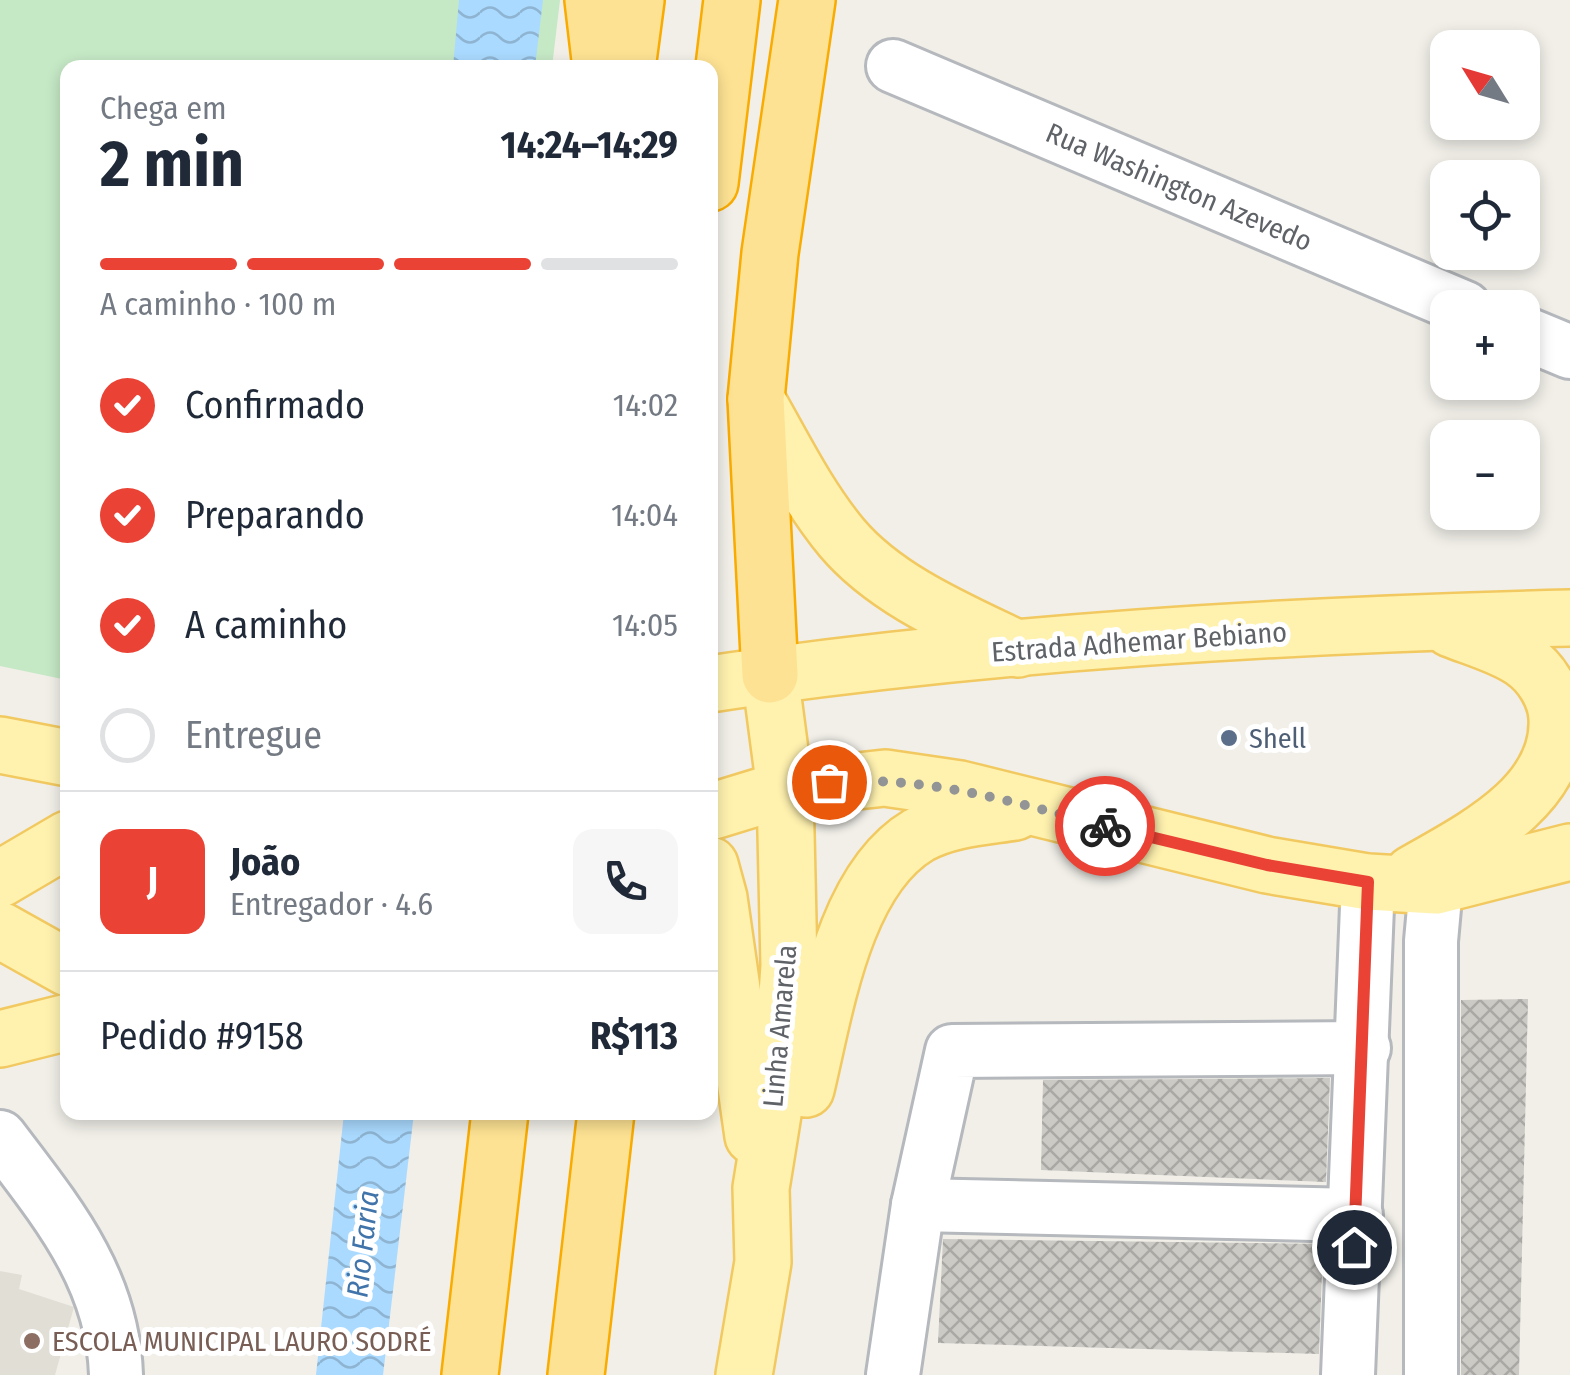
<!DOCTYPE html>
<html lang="pt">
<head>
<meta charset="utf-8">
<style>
	:root { --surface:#fff; --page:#f6f6f7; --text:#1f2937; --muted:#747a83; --line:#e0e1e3; --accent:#ea4335 }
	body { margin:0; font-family:"Fira Sans Condensed",sans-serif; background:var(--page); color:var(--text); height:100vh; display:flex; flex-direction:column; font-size:38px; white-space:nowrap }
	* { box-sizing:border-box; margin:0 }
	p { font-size:32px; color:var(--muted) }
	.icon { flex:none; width:55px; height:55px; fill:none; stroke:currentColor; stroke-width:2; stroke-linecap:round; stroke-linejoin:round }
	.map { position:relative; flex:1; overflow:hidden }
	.sheet { position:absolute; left:60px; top:60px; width:658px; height:1060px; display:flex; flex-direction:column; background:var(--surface); border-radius:20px; box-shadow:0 5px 15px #0003 }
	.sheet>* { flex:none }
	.needle { width:65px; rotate:307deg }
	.tools { position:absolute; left:1430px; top:30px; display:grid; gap:20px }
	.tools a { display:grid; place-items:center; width:110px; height:110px; border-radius:20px; background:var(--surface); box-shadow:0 5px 15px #0003; font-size:50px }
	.pin { position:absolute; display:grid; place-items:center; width:85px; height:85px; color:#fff; margin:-42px; border:5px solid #fff; border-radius:50%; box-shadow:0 2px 10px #0007 }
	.courier { position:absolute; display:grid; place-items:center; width:100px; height:100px; margin:-50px; border:8px solid #ea4335; border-radius:50%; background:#fff; color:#222; box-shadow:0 2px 12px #0007 }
	.overview em { font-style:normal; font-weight:700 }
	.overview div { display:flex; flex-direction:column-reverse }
	.overview { display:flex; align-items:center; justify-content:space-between; height:170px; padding:0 40px }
	h1 { font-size:65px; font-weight:700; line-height:75px }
	.bar { display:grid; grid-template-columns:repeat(4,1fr); gap:15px 10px; align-content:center; height:120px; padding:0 40px }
	.bar i { height:12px; border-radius:8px; background:var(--line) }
	.bar .current { background:var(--accent) }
	.bar p { grid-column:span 4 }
	.line { display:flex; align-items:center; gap:25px; padding:0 40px; border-top:2px solid var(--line) }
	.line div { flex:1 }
	.round { display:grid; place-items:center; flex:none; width:105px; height:105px; border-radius:20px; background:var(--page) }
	ol { padding:0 40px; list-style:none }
	li { display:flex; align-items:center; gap:30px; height:110px }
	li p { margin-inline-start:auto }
	li .icon { padding:10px; border-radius:50%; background:var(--accent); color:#fff; stroke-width:4 }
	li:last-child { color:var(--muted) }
	li i { width:55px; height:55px; border:5px solid var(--line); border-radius:50% }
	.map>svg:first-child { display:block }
	.education { fill:#e1ded6 }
	.green { fill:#c5e8c5 }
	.water { fill:url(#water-waves) }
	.building { fill:url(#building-cross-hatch) }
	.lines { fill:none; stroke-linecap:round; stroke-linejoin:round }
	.minor-casing { stroke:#b5b8bc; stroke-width:58 }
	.major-casing { stroke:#f2c960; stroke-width:60 }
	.highway-casing { stroke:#f9ab00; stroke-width:60 }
	.minor { stroke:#fff; stroke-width:52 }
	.major { stroke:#fff2af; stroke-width:55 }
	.highway { stroke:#fde293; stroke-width:55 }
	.done { stroke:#929495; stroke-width:10; stroke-dasharray:0 18 }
	.route { stroke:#ea4335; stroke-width:12 }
	.service-dot { fill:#5c6f8a; stroke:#fff; stroke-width:4 }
	.education-dot { fill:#8d6e63; stroke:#fff; stroke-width:4 }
	.labels { text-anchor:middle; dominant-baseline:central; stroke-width:10; stroke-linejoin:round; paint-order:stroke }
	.street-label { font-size:28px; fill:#5f6368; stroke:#fff }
	.service-label { font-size:28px; fill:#4e5e75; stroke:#fff; text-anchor:start }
	.education-label { font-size:28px; fill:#785e54; stroke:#fff; text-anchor:start }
	.water-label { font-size:30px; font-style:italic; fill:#4174aa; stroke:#fff }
</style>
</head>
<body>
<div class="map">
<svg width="1570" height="1375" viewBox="0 0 1570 1375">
	<defs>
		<pattern id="water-waves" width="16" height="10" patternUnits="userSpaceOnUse" patternTransform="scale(2.5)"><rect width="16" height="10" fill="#aadaff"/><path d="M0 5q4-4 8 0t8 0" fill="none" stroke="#8eb4d2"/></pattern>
		<pattern id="building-cross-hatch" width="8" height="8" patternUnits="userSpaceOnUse" patternTransform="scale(2.5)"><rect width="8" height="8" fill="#cccac5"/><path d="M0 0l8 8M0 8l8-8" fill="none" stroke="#a9a8a4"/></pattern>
	</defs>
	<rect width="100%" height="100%" fill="#f1efe8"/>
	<path class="education" d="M0,1271l22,4 -3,14 55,18 -19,68h-55z"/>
	<path class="green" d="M0,0h560l-8,67 -484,1 -1,612 -67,-14z"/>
	<g class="water">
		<path d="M459,0h84l-8,67h-82z"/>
		<path d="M344,1113h70l-31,262h-67z"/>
	</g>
	<g class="building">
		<path d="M1528,999l-9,376h-58v-375z"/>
		<path d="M1330,1078l-4,104 -285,-12 2,-90z"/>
		<path d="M943,1239l380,5 -4,110 -381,-11z"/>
	</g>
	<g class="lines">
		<g class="minor-casing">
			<g id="minor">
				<path d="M893,66l572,242"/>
				<path d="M1522,332l48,20"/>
				<path d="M0,1137c56,74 113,141 116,238"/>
				<path d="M918,1205l438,10"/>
				<path d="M893,1375l25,-170 34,-154 412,-3"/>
				<path d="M1348,1375l20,-493"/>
				<path d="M1431,1375v-434l5,-55"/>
			</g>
		</g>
		<g class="major-casing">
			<g id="major">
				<path d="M756,399c27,47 51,97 86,139 44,52 116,82 176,111"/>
				<path d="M710,684c282,-42 575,-59 860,-66"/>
				<path d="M0,745l68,13"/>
				<path d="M710,812l75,-23 100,-11 75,11 307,76 101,17 68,4 134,-34"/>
				<path d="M710,865l9,33 34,238"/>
				<path d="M1412,874c59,-34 149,-77 145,-156 -1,-22 -16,-46 -34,-58 -20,-14 -49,-22 -72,-31"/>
				<path d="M0,879l68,-40"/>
				<path d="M0,930l68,38"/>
				<path d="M0,1039l68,-17"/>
				<path d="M806,1089c19,-78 37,-209 113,-254 29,-16 63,-18 96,-23"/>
				<path d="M744,1375l19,-113 -2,-74 22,-136 6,-86 -4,-177 -15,-114"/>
			</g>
		</g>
		<g class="highway-casing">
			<g id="highway">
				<path d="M593,0l8,68"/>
				<path d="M627,68l9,-68"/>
				<path d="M710,183l22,-183"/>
				<path d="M770,675l-14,-276 14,-146 37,-253"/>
				<path d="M470,1375l30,-263"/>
				<path d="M576,1375l30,-263"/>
			</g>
		</g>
		<use href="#minor" class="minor"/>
		<use href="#major" class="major"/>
		<use href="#highway" class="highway"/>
	</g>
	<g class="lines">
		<path class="done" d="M829,782c96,-7 184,20 276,44"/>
		<path class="route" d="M1105,826l162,39 101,17 -14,365"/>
	</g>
	<circle class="service-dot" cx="1229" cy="738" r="10"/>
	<circle class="education-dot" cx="32" cy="1341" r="10"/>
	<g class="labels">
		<g class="street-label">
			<text transform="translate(1179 187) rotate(23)">Rua Washington Azevedo</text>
			<text transform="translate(1139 642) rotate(-4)">Estrada Adhemar Bebiano</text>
			<text transform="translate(780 1026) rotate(-85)">Linha Amarela</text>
		</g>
		<g class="service-label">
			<text x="1249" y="738">Shell</text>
		</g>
		<g class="education-label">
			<text x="52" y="1341">ESCOLA MUNICIPAL LAURO SODRÉ</text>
		</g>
		<g class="water-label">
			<text transform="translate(363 1244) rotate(-84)">Rio Faria</text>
		</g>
	</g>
</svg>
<div class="tools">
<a><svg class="needle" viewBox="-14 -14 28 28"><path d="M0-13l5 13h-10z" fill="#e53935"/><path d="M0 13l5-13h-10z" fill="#747a83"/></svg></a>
<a><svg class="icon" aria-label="locate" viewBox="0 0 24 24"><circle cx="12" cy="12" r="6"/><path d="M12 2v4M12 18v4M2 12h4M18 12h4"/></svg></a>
<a>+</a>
<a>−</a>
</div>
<div class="pin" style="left:829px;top:782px;background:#ea580c"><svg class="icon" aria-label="bag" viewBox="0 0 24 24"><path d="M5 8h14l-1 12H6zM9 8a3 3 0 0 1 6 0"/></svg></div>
<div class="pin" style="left:1354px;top:1247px;background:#1f2937"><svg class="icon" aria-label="home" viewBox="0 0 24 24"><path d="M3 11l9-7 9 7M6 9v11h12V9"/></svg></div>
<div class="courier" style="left:1105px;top:826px"><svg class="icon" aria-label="bike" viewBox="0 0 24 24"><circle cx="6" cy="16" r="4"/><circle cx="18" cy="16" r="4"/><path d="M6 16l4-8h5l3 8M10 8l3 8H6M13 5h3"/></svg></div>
<section class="sheet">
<div class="overview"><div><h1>2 min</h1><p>Chega em</p></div><em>14:24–14:29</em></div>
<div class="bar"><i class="current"></i><i class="current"></i><i class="current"></i><i></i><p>A caminho · 100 m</p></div>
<ol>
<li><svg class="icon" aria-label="check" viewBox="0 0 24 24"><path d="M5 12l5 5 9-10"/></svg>Confirmado<p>14:02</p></li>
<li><svg class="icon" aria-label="check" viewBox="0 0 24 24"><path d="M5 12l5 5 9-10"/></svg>Preparando<p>14:04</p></li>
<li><svg class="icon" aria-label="check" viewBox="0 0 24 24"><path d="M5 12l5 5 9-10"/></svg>A caminho<p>14:05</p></li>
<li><i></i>Entregue</li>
</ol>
<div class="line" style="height:180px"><b class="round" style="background:var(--accent);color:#fff">J</b><div><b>João</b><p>Entregador · 4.6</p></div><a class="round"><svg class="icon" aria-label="phone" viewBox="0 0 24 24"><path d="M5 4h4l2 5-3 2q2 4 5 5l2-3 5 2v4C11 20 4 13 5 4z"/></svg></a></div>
<div class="line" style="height:130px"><div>Pedido #9158</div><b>R$113</b></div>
</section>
</div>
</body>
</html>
